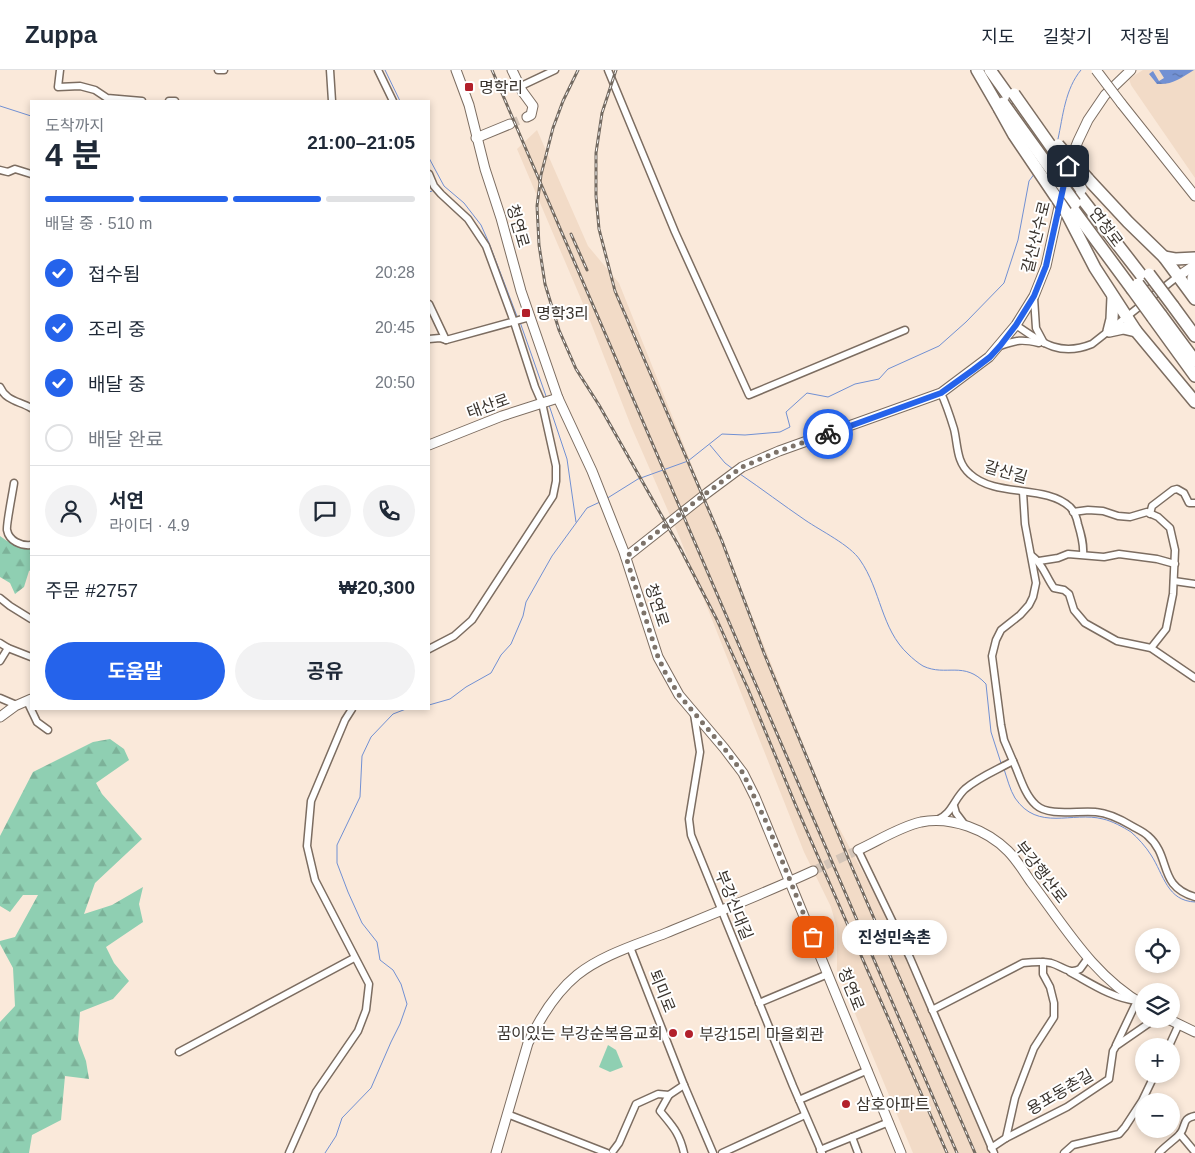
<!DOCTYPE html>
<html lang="ko">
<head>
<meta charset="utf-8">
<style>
	:root { --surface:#fff; --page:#f2f2f3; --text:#1f2937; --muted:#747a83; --line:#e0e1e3; --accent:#2563eb }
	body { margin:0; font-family:Helvetica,"Noto Sans KR",sans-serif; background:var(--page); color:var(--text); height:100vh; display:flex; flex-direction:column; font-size:19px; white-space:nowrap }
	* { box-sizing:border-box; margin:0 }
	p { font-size:16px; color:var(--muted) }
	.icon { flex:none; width:28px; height:28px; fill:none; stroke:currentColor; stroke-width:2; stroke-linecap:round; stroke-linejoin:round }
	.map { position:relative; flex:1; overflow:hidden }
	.drawer { position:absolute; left:30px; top:30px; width:400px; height:610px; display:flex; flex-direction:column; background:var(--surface); border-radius:0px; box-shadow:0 2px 8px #0003 }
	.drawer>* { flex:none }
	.tools { position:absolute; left:1135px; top:858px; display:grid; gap:10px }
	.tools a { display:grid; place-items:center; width:45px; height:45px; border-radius:50%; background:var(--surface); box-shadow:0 2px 8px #0003; font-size:25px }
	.pin { position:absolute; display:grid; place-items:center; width:42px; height:42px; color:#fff; margin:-21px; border-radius:10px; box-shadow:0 2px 8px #0006 }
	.courier { position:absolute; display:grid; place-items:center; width:50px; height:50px; margin:-25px; border:4px solid #2563eb; border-radius:50%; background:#fff; color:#222; box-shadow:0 1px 6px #0007 }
	.bubble { position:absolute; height:35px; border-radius:18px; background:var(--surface); box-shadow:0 2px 8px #0003; font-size:16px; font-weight:700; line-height:35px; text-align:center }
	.overview em { font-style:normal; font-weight:700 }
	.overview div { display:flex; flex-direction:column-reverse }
	.overview { display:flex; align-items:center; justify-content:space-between; height:85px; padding:0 15px }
	h1 { font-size:32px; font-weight:700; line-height:38px }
	.bar { display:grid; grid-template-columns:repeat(4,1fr); gap:8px 5px; align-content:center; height:60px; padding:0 15px }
	.bar i { height:6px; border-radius:4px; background:var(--line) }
	.bar .active { background:var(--accent) }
	.bar p { grid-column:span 4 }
	.line { display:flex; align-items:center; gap:12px; padding:0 15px; border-top:1px solid var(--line) }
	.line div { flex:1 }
	.round { display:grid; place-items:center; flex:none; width:52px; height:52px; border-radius:26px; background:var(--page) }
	ol { padding:0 15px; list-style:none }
	li { display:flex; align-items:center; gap:15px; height:55px }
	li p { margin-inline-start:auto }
	li .icon { padding:5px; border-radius:50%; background:var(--accent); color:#fff; stroke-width:4 }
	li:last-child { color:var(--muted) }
	li i { width:28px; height:28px; border:2px solid var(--line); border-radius:50% }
	.button { display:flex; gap:10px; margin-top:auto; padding:10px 15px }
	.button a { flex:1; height:58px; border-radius:30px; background:var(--accent); color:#fff; font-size:20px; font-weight:700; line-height:58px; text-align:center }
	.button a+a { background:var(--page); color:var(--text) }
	header { display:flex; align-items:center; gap:30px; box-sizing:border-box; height:70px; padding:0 25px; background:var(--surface); border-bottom:1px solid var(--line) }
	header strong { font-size:24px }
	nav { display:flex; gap:28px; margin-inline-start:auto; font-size:18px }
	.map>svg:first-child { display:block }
	.built { fill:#f2dbc7 }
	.green { fill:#8fcfb2 }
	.forest { fill:url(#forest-firs) }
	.water { fill:url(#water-ripples) }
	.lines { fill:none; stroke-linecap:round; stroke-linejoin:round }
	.stream { stroke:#7190d3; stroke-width:1 }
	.secondary-tunnel { stroke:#d4c5b8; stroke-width:9; stroke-dasharray:9 4.5; stroke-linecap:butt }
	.street-casing { stroke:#7c6d61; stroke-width:9 }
	.secondary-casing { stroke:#7c6d61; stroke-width:11 }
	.highway-casing { stroke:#7c6d61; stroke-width:14 }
	.street { stroke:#fff; stroke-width:6 }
	.secondary { stroke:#fff; stroke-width:9 }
	.highway { stroke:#fff; stroke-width:11 }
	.rail-casing { stroke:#736a61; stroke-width:3 }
	.rail { stroke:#fff; stroke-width:1; stroke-dasharray:4; stroke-linecap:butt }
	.secondary-bridge-casing { stroke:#7c6d61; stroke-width:11; stroke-linecap:butt }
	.highway-bridge-casing { stroke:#7c6d61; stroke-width:14; stroke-linecap:butt }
	.secondary-bridge { stroke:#fff; stroke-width:9 }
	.highway-bridge { stroke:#fff; stroke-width:11 }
	.done { stroke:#7d736a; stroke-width:5; stroke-dasharray:0 9 }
	.route { stroke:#2563eb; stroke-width:6 }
	.poi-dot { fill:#b2202b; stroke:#fff; stroke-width:2 }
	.labels { text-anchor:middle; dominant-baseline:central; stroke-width:4; stroke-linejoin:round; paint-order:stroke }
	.poi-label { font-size:16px; fill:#3a342e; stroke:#fff; text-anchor:start }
	.street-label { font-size:16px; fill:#3a342e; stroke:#fff }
</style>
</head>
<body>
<header>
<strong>Zuppa</strong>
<nav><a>지도</a><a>길찾기</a><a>저장됨</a></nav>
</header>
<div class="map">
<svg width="1195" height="1083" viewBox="0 0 1195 1083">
	<defs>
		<pattern id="forest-firs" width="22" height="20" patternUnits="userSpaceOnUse" patternTransform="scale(1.25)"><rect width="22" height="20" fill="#8fcfb2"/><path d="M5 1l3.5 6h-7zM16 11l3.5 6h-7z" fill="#7cb299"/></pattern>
		<pattern id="water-ripples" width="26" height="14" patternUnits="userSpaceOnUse" patternTransform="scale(1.25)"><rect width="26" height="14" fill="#7190d3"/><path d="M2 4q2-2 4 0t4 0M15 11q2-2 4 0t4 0" fill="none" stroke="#5e76ac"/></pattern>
	</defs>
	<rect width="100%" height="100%" fill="#fae9da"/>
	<g class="built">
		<path d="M1143,0h52v108l-64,-93 -2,-6z"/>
		<path d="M537,60l51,116 31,37 211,528 74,138 88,204h-79l-76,-183v-41l-6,-22 -27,-55 -125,-316 -48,-110 -44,-113 -70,-164z"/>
	</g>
	<path class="green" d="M608,975l8,5 7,17 -13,5 -11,-5z"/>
	<g class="forest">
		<path d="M0,466l7,5 24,6v23l-2,1 -5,16 -9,7 -5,-11 -10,-6z"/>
		<path d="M110,669l14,10 5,11 -33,23 6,11 40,45 -47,44 -11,31 28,-9 31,-18 -4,17 4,18 -37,25 8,16 15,18 -16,18 -33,13 -2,28 8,21 3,18 -24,-3 -4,44 -29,15 -3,18h-29v-131l15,-16 -2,-38 -13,-24v-3l15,-4 23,-42h-15l-13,17 -10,-6v-70l33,-64 60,-30z"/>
	</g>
	<path class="water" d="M1159,0h35c-13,8 -21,15 -37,14l-8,-10 4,-3 6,10 5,-3z"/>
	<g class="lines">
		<g class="stream">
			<path d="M385,0l15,31"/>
			<path d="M0,36l31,10"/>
			<path d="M1058,69c5,-23 7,-50 23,-69"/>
			<path d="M429,88l15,28 20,17 17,22 8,18 29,76"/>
			<path d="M429,122l3,-1"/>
			<path d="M520,252l27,77"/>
			<path d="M549,335l18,54 9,63"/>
			<path d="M710,375l15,18 8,6"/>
			<path d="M740,404c22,15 43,31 65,46 16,11 45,25 55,40 21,30 21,69 48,94 4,4 10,9 15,12 23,11 41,-6 63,18l5,48 10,31"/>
			<path d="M606,429l32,-20 50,-18 34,-27 23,1 35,-3 10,-5 -4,-15 21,-19 21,4 27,-13 24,-5 9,-10 51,-23 27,-24 38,-39 14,-43 11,-59 6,-8"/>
			<path d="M429,635l21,-6 16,-12 25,-14 10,-18 10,-11 12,-28 3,-14 26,-46 35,-48 13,-6"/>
			<path d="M1004,699c3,9 6,21 11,29 23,34 57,13 88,21 9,2 20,8 28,13 7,6 15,15 20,23 13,20 16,46 44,47"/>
			<path d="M325,1083l11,-17 6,-18 29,-30 20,-46 9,-18 7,-20 -6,-20 -8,-14 -13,-10 -3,-18 -15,-19 -14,-31 -11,-29v-18l23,-48 2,-41 9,-19 22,-23 13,-5"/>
		</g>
		<g class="secondary-tunnel">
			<path d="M510,54l17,-7"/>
			<path d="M813,801l45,-21"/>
		</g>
		<g class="street-casing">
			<g id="street">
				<path d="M60,0l-2,17 22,-1 15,4 12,8 35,3"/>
				<path d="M218,0h6"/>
				<path d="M330,0l2,31"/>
				<path d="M378,0l15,31"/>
				<path d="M608,0l67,162 74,163 156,-65"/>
				<path d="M519,17l36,-17"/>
				<path d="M169,31h6"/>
				<path d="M0,100l8,2 7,-3 16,5"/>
				<path d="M429,104l5,12 7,8 27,25 18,27 28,76 21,65 7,16 14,63v15l-3,15 -81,124 -18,16 -25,13"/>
				<path d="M1034,228l2,30 8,15"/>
				<path d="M429,234l17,36 84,-23"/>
				<path d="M1016,255c26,18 44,32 76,19l85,-67"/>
				<path d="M429,269l11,-1 6,2"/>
				<path d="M1000,276c16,-6 22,-7 39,-3"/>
				<path d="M0,317c6,14 19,14 31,21"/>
				<path d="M941,323c5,11 9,23 13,36 4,16 2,33 16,45 26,24 75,10 100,33 4,4 7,12 8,17 3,10 6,20 5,30"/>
				<path d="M14,413c-1,8 -8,42 -7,47 2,11 14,16 24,15"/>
				<path d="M1073,442l15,-2 15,1 15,5 12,1 17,-5 11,5 12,11 5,22 -2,44 -7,35 -15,19"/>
				<path d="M1150,444l2,-8 21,-16 4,-1 7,4 5,10h6"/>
				<path d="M1032,486c11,8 14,21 22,32l10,2 5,4 5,16 11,13 32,18 34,7 44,30"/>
				<path d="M1039,491l19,-3 10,-4 36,3 15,-3 38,5 18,5"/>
				<path d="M1174,511l21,3"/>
				<path d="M0,528l10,8 21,13"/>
				<path d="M0,573l8,5 23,9"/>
				<path d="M0,591l8,-13"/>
				<path d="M0,628l14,6 1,2"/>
				<path d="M27,631l10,21 11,8"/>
				<path d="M694,644l6,38 -11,67 2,16 102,251 29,67"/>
				<path d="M1013,691c7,15 11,33 23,44 13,12 43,5 60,7 12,1 26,8 36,14 5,3 12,6 16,10 24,21 9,50 47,61"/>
				<path d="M954,736l2,7 9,12"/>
				<path d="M937,750c15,-6 17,-21 28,-31 14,-12 32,-19 48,-28l-9,-21 -3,-15 -9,-69 4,-16 5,-10 19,-15 9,-10 4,-8 3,-14 -11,-59 -2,-32"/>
				<path d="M858,780l52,108 84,195"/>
				<path d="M1070,902c22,12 42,26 67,29l-21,44"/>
				<path d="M759,933l69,-29"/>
				<path d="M932,940l91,-47c9,-1 19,-2 28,0 11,3 18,12 29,6l8,-11"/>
				<path d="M1169,976l10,-22"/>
				<path d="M179,982l175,-94"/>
				<path d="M684,1015l29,68"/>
				<path d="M669,1025l-9,16c13,16 19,21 24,42"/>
				<path d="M799,1030l69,-30"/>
				<path d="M507,1044l100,39"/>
				<path d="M1180,1064l15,18"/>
				<path d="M852,1067l6,16"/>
				<path d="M1006,1068l61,-31 42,-28 4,-28 3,-5 39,-27"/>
				<path d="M991,1078l15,-10 9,-40 19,-50 20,-31v-14l-4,-16 -7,-13v-12"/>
				<path d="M820,1080l69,-28"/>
				<path d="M613,1081l6,-8 17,-39 22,-10 11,1 15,-10 -54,-138"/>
				<path d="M289,1083l27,-61 42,-61 8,-21 3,-26 -54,-104 -8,-34 4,-45 34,-81 7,-11"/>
				<path d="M722,1083l83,-38"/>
				<path d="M1064,1083l9,-8 46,-11 6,-7 17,-26 13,-27"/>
				<path d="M1159,1083c4,-5 19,-16 21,-19 7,-9 1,-15 15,-18"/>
			</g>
		</g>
		<g class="secondary-casing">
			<g id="secondary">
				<path d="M456,0l13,35 16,64 16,49 20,73 37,107 34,73 32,81 34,105 21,38 45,53 19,25 12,24 146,356"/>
				<path d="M512,0l10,21 11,15 -2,9 -4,2"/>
				<path d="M1121,33l74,93"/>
				<path d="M476,68l34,-14"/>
				<path d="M1177,207l18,-12"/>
				<path d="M429,375l73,-29 56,-18"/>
				<path d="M626,487l81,-64 35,-26 37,-16 162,-58 48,-36 27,-32 18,-29 12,-30 22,-100 10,-25 10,-21 17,-25 26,-25"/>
				<path d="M0,647l15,-11 16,-7"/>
				<path d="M858,780c20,-9 41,-23 63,-28 31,-6 66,8 87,29 9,9 16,21 23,31 34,45 63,95 113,123"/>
				<path d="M1168,949l27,13"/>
				<path d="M496,1083l32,-110c12,-25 27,-50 49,-68 25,-20 59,-30 89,-42 49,-20 99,-40 147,-62"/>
			</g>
		</g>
		<g class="highway-casing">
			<g id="highway">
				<path d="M977,0l22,38"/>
				<path d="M990,0l20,28"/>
				<path d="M1088,109l40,43 36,35 31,42"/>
				<path d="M1076,121l69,89"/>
				<path d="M1070,135l62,84"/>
				<path d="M1066,142l29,56 41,63 59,71"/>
				<path d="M1164,187l11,2 20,-1"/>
				<path d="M1113,227l-1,22 -3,12 14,-3 13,3"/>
				<path d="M1194,227l-1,-19 2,-4"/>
				<path d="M1173,236l22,30"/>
				<path d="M1161,245l34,46"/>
				<path d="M1153,248l42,58"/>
			</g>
		</g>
		<use href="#street" class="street"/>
		<use href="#secondary" class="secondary"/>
		<use href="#highway" class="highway"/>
		<g class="rail-casing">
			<g id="rail">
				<path d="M492,0l465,1083"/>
				<path d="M578,0l-15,31 -10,27 -12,47 -4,31 2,39 6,39 14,46 17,39 23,36 81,143 37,72 31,69 48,117 151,347"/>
				<path d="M616,0l-14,43 -6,40v43l3,33 16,62 107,250 42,112 87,212 124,288"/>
				<path d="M571,164l16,36"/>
			</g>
		</g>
		<use href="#rail" class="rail"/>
		<g class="secondary-bridge-casing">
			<path id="secondary-bridge" d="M1096,0l25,33"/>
		</g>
		<g class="highway-bridge-casing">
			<g id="highway-bridge">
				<path d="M1014,24l67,95"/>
				<path d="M1003,33l72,100"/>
				<path d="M999,38l15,27 52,77"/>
				<path d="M1058,75l30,34"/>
				<path d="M1149,204l24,32"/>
				<path d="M1138,214l23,31"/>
				<path d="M1132,219l21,29"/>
			</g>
		</g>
		<use href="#secondary-bridge" class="secondary-bridge"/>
		<use href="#highway-bridge" class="highway-bridge"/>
	</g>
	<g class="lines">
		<path class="done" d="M813,867l-45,-111 -25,-53 -19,-25 -45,-53 -13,-21 -8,-17 -32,-100 79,-63 37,-27 37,-16 49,-17"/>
		<path class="route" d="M828,364l113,-41 32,-23 17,-13 10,-11 16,-21 18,-29 12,-30 22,-100"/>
	</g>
	<g class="poi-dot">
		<rect x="464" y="12" width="10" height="10" rx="2.5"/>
		<rect x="521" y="238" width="10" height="10" rx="2.5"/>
		<circle cx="673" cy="963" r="5"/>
		<circle cx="689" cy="964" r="5"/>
		<circle cx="846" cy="1034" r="5"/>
	</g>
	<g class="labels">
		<g class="poi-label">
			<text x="479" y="17">명학리</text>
			<text x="536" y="243">명학3리</text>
			<text x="663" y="963" text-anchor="end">꿈이있는 부강순복음교회</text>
			<text x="699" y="964">부강15리 마을회관</text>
			<text x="856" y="1034">삼호아파트</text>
		</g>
		<g class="street-label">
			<text transform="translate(518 156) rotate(74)">청연로</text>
			<text transform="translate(1106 157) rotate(53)">연청로</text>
			<text transform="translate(1036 167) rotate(-76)">갈산산수로</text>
			<text transform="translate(488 336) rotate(-20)">태산로</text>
			<text transform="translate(1006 402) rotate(16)">갈산길</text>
			<text transform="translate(657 535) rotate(72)">청연로</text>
			<text transform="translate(1041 802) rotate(52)">부강행산로</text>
			<text transform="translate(734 835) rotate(68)">부강신대길</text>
			<text transform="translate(851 919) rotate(68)">청연로</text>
			<text transform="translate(662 921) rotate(68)">퇴미로</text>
			<text transform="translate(1060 1022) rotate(-30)">용포동촌길</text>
		</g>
	</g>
</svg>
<div class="tools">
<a><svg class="icon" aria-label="locate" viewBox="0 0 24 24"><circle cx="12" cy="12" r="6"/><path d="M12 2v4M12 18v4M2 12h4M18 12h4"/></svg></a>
<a><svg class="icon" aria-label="layers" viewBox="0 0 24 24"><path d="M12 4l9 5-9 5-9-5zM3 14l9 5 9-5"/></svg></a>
<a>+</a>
<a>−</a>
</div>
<div class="pin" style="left:813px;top:867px;background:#ea580c"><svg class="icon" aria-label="bag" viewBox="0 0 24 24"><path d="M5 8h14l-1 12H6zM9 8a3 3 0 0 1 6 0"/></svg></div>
<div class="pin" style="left:1068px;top:96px;background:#1f2937"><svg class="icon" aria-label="home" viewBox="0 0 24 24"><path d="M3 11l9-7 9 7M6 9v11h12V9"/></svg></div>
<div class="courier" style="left:828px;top:364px"><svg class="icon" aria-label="bike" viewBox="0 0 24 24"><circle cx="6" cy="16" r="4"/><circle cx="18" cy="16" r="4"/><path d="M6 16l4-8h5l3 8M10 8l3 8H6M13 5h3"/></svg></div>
<div class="bubble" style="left:842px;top:850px;width:105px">진성민속촌</div>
<section class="drawer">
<div class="overview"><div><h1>4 분</h1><p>도착까지</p></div><em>21:00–21:05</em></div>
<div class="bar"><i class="active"></i><i class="active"></i><i class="active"></i><i></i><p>배달 중 · 510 m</p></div>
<ol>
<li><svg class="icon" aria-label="check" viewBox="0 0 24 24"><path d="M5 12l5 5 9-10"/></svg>접수됨<p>20:28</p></li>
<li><svg class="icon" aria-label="check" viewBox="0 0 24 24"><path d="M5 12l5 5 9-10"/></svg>조리 중<p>20:45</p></li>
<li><svg class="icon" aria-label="check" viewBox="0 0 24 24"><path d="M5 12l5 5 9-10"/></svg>배달 중<p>20:50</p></li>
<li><i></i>배달 완료</li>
</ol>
<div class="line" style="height:90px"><a class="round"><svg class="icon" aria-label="person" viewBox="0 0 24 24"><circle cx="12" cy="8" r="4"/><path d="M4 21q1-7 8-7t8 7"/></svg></a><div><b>서연</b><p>라이더 · 4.9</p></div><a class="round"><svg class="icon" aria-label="chat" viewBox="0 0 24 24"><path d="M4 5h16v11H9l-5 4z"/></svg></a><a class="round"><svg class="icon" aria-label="phone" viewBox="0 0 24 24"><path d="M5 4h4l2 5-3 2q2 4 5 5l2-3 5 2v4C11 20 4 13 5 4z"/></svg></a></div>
<div class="line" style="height:65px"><div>주문 #2757</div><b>₩20,300</b></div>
<div class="button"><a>도움말</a><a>공유</a></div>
</section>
</div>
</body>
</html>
